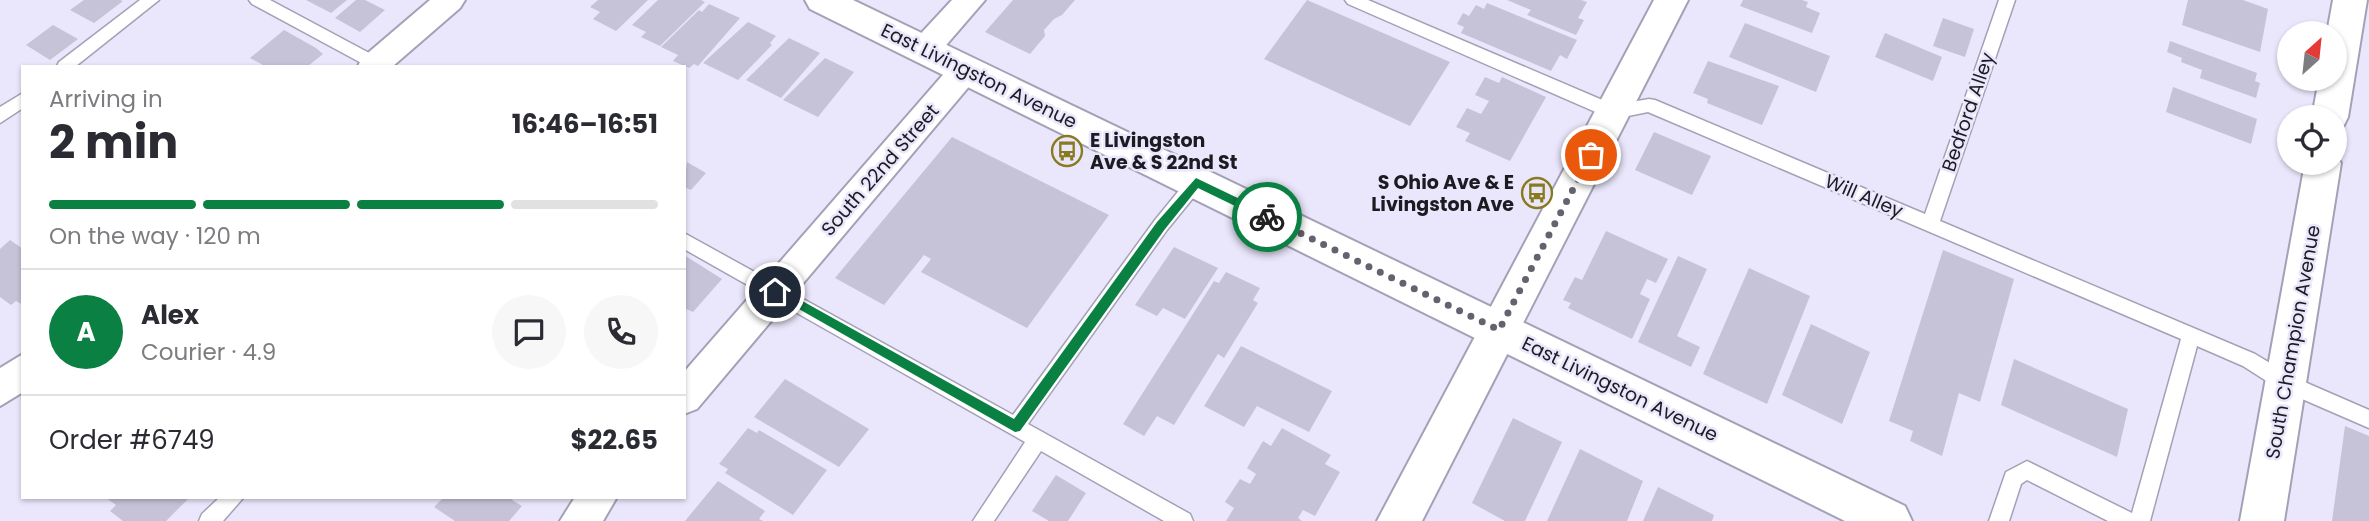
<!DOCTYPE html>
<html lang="en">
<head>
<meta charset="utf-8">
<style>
	:root { --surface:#fff; --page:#f7f7f7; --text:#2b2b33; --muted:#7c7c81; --line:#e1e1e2; --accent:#0b8043 }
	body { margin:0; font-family:Poppins,sans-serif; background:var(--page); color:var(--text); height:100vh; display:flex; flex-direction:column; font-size:26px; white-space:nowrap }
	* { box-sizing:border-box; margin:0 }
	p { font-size:23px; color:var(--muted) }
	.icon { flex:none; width:38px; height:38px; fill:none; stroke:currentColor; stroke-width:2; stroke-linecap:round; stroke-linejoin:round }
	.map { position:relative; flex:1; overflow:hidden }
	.panel { position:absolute; left:21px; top:65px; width:665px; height:434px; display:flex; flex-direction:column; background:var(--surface); border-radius:0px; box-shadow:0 2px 5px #0004 }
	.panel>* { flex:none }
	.needle { width:46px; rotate:27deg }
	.fabs { position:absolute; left:2277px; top:21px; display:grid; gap:14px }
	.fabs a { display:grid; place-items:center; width:70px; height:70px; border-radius:50%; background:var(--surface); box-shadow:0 2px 5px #0004; font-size:35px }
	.pin { position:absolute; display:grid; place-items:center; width:60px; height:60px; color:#fff; margin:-30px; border:4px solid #fff; border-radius:50%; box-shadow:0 2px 7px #0007 }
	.courier { position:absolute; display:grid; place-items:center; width:70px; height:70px; margin:-35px; border:5px solid #0b8043; border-radius:50%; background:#fff; color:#222; box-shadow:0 2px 9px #0007 }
	.summary em { font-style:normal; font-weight:700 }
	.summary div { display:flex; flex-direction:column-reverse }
	.summary { display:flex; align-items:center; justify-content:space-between; height:119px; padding:0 28px }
	h1 { font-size:46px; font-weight:700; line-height:52px }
	.bar { display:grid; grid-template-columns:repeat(4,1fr); gap:10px 7px; align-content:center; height:84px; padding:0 28px }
	.bar i { height:9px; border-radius:5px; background:var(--line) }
	.bar .selected { background:var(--accent) }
	.bar p { grid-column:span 4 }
	.line { display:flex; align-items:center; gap:18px; padding:0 28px; border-top:2px solid var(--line) }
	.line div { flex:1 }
	.round { display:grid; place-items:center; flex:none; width:74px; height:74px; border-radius:37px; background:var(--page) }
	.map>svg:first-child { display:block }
	.building { fill:#c6c3d8 }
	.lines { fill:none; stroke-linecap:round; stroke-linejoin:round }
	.lane-casing { stroke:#a3a1b5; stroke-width:3 }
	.street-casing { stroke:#a3a1b5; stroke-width:4 }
	.secondary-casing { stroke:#a3a1b5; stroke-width:4 }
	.primary-casing { stroke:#a3a1b5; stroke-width:4 }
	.lane { fill:#fff; fill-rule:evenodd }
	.street { fill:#fff; fill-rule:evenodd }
	.secondary { fill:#fff; fill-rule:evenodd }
	.primary { fill:#fff; fill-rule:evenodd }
	.route { fill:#0b8043 }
	.done { stroke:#64626e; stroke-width:7; stroke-dasharray:0 12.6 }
	.labels { text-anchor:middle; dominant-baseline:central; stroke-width:5; stroke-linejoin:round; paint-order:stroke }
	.street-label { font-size:19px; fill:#1c1b22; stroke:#eae7fc }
	.poi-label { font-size:19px; font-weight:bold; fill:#1c1b22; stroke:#eae7fc; text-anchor:start }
</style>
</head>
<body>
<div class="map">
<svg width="2369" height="521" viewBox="0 0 2369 521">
	<rect width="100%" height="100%" fill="#eae7fc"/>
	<g class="building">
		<path d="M84,0h36l3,1 -29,22 -24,-13z"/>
		<path d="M306,0h41l-16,13z"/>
		<path d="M356,0h9l20,10 -25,22 -25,-14z"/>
		<path d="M598,0h50l-32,31 -23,-12 7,-7 -10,-5z"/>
		<path d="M658,0h43l4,2 -45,44 -19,-9 5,-5 -14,-7z"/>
		<path d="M1013,0h62l-13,15 -8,4 -10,11 1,6 -15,18 -45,-22z"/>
		<path d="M1307,0l143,62 -40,64 -146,-67z"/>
		<path d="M1507,0h74l6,2 -9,16 6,2 -8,15 -49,-20 4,-5z"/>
		<path d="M1743,0h59l6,2 -2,5 14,6 -8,20 -72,-27z"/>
		<path d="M2188,0h55l25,9 -8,43 -78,-27z"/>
		<path d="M1487,3l90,37 -10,19 -7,-4 -9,16 -90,-38 3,-6 -7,-3 6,-11 6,3 7,-11 8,4z"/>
		<path d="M709,4l31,14 -42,48 -4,-2 -5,4 -16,-7 5,-6 -17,-8 38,-37 3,2z"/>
		<path d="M1943,18l31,11 -9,28 -32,-11z"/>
		<path d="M748,22l28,14 -6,7 2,2 -34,35 -35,-17z"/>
		<path d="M1745,23l85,33 -14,36 -87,-35z"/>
		<path d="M53,25l25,14 -28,21 -24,-15z"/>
		<path d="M284,30l32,18 7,6 -15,12h-43l-15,-8z"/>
		<path d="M1885,33l57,24 -9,24 -58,-24z"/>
		<path d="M789,38l31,15 -39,45 -35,-18z"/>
		<path d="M2170,41l87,32 -2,8 5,2 -4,15 -56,-20 2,-8 -21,-8 1,-4 -15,-6z"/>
		<path d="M825,58l29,14 -36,45 -35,-17z"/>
		<path d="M1708,61l71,25 -17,39 -55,-22 1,-4 -15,-6z"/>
		<path d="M1485,77l14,6 3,-6 44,20 -36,64 -45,-20 5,-8 -14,-6 11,-19 14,6 8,-13 -14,-6z"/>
		<path d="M2173,87l84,32 -6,25 -85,-32z"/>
		<path d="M1654,132l57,24 -19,39 -57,-25z"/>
		<path d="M952,137l157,78 -82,113 -106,-56 10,-13 -7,-4 -40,50 -49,-27z"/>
		<path d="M687,162l19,11 -15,17 -7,-3z"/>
		<path d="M1606,231l62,28 -12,24 -9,-4 -7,15 10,5 -18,40 -64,-31 3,-5 -8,-3 12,-23 7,3z"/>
		<path d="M10,240l13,9v56l-7,-4 -5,4 -11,-8v-48z"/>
		<path d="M1174,247l44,21 -33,51 -22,-11 -6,8 -22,-11z"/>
		<path d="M1943,250l71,29 -34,123 -21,-9 -17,63 -32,-15 3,-10 -24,-10z"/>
		<path d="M684,255l38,24 -29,33 -9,-4z"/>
		<path d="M1678,256l29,13 -30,67 23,11 -9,20 -53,-25z"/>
		<path d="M1749,268l61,28 -43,108 -64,-30z"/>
		<path d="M1226,272l34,16 -7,12 5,3 -34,55 -6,-4 -44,71 -17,-9 -13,20 -21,-12 91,-143 5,2z"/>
		<path d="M1811,324l59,28 -28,72 -60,-29z"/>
		<path d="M1241,346l91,45 -23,41 -52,-26 -13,21 -40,-21z"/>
		<path d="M2014,359l114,50 -11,48 -116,-52z"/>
		<path d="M785,379l84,50 -30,38 -85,-50z"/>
		<path d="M1513,418l49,24 -37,79h-20l-33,-18z"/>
		<path d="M2345,426l24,10v85h-37z"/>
		<path d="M748,428l9,5 2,-3 68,40 -34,45 -68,-42 3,-4 -9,-5z"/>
		<path d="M1282,428l49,27 -6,9 15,8 -25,44 -12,-6 -5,8 4,3h-76l8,-13 -9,-6 15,-23 10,5 6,-10 -9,-6 16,-27 8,5z"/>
		<path d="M1580,449l63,32 -16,40h-80z"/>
		<path d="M1056,475l30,18 -18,28h-19l-17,-10z"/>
		<path d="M718,481l47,30 -6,8 4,2h-78z"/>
		<path d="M1658,487l56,28 -2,6h-69z"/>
		<path d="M105,497h85l-24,24h-43l-13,-10 6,-6z"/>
		<path d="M444,497h70l-2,3 10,6 -13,15h-54l-21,-14z"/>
	</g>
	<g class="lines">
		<g class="lane-casing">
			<g id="lane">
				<path d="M140,0h19l-83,66h-19l2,-4z"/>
				<path d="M249,0h21l116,62 2,4h-21l-115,-62z"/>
				<path d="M1345,0h23l246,105 35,-6 6,1 270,114 74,-214h16l-75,221 315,133 38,23 76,33v18l-90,-39 -36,-23 -46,-20 -47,175h-42l-81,-41 -6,4 -12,37h-20l17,-49 21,-11 105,52 49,-174 -533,-227 -35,7 -6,-2 -259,-113z"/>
				<path d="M23,93v15l-23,15v-16z"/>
				<path d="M1196,175l6,2 2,5 -2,5 -35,43 -139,194 162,90 3,7h-29l-123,-70 -47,70h-21l52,-79 -341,-193v-16l329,182 142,-195 35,-43z"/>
				<path d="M220,497h24l-21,24h-24l3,-7z"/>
			</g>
		</g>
		<g class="street-casing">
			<g id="street">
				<path d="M430,0h35l-5,8 -67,58h-35l4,-8z"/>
				<path d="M952,0h33l-50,58 -11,4 -11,-4 -4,-8 4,-8z"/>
				<path d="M966,57l11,4 4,8 -4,8 -280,332 -13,5v-42l271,-311z"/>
				<path d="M23,354v38l-23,14v-38z"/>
				<path d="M575,497h42l-14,24h-43z"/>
			</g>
		</g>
		<g class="secondary-casing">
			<g id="secondary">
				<path d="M1654,0h34l-266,521h-45z"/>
				<path d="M2333,0h34l-19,117 -5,10 -9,3v-13h-22l7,-38h15v-46h-7z"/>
				<path d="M2334,152l7,11 -57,358h-44l65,-358h29z"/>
			</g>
		</g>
		<g class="primary-casing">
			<path id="primary" d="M805,0h48l1052,506 7,15h-67l-1035,-512z"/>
		</g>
		<use href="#lane" class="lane"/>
		<use href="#street" class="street"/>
		<use href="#secondary" class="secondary"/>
		<use href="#primary" class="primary"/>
	</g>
	<path class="route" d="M1196,178l75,36v6h-7l-66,-32 -33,41 -145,202 -5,1 -246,-140 6,-5 4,1 235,131 143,-197z"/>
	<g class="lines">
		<path class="done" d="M1267,217l232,113 92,-175"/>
	</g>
	<defs>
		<g id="bus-ring" transform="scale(1.575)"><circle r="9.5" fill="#eae7fc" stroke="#8a7a1f" stroke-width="1.5"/><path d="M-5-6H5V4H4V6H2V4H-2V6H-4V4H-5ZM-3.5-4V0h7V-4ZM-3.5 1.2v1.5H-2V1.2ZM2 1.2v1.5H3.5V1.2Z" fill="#8a7a1f"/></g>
	</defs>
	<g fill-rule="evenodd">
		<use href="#bus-ring" x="1067" y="151"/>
		<use href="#bus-ring" x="1537" y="193"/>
	</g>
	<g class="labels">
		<g class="street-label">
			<text transform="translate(979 76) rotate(26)">East Livingston Avenue</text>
			<text transform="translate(1968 112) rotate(-71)">Bedford Alley</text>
			<text transform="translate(880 170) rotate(-49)">South 22nd Street</text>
			<text transform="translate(1864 196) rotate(23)">Will Alley</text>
			<text transform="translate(2293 342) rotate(-80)">South Champion Avenue</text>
			<text transform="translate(1620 389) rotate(26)">East Livingston Avenue</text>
		</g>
		<g class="poi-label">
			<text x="1090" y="140">E Livingston<tspan x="1090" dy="22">Ave &amp; S 22nd St</tspan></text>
			<text x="1514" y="182" text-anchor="end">S Ohio Ave &amp; E<tspan x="1514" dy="22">Livingston Ave</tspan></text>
		</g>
	</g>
</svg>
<div class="fabs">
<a><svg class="needle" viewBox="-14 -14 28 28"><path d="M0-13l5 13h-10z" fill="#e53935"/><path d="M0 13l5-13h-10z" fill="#7c7c81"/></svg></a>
<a><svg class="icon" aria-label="locate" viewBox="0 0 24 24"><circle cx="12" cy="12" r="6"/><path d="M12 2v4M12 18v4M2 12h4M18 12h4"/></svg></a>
</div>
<div class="pin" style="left:1591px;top:155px;background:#ea580c"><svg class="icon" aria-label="bag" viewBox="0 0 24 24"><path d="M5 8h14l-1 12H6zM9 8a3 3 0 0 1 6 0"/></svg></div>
<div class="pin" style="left:775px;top:292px;background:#1f2937"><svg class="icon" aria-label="home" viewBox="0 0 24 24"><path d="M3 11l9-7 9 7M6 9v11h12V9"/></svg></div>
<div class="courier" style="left:1267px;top:217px"><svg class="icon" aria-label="bike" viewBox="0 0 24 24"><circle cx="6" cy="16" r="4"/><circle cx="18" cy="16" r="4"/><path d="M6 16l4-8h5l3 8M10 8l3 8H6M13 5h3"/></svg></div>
<section class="panel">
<div class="summary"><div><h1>2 min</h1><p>Arriving in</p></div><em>16:46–16:51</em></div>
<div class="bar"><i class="selected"></i><i class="selected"></i><i class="selected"></i><i></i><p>On the way · 120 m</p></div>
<div class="line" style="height:126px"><b class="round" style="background:var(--accent);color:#fff">A</b><div><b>Alex</b><p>Courier · 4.9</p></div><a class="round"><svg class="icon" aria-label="chat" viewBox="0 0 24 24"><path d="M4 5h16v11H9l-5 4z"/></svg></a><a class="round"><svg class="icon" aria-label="phone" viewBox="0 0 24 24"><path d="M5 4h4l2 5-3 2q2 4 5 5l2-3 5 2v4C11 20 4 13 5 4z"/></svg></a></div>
<div class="line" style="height:91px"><div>Order #6749</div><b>$22.65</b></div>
</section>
</div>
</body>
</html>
